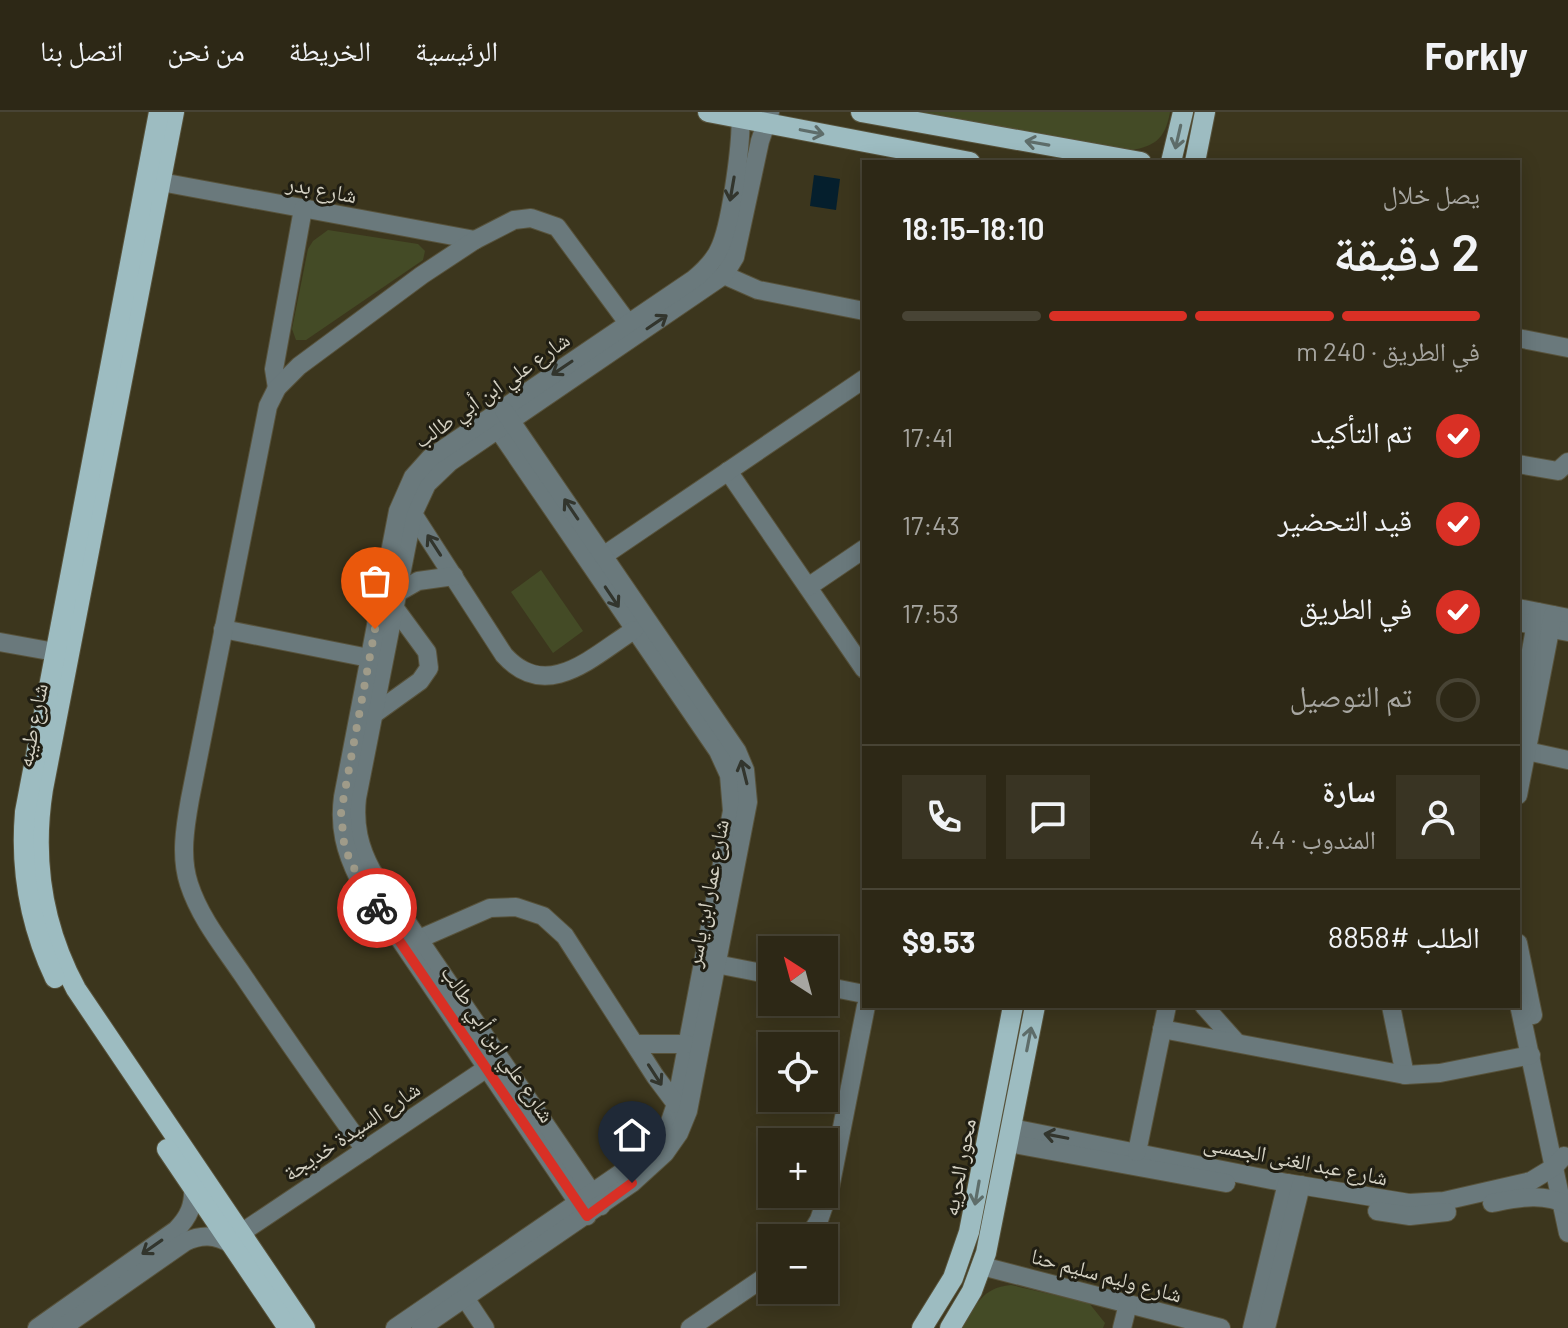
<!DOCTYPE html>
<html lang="ar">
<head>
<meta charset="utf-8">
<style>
	:root { --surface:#2d2816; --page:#393423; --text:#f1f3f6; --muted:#a7a6a1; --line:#484435; --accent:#d93025 }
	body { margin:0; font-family:Barlow,"Noto Naskh Arabic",sans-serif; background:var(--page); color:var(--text); direction:rtl; height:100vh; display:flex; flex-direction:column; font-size:30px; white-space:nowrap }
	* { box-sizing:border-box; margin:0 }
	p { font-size:26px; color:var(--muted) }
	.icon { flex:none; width:44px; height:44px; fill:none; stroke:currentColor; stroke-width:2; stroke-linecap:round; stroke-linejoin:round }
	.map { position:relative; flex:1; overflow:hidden; direction:ltr }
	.sheet { position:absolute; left:862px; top:48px; width:658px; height:848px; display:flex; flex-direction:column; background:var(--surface); border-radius:0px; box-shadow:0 4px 20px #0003,0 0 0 2px var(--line); direction:rtl }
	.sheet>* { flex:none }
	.needle { width:52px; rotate:324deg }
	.buttons { position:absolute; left:758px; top:824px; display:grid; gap:16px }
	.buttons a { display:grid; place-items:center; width:80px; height:80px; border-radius:0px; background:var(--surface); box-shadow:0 4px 20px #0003,0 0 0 2px var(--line); font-size:40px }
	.pin { position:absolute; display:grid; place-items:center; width:68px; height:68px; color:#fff; margin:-82px -34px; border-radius:50% 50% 50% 0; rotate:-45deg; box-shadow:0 0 8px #0007 }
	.pin .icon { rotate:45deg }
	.courier { position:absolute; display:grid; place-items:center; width:80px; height:80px; margin:-40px; border:6px solid #d93025; border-radius:50%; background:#fff; color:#222; box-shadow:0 2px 10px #0007 }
	.head em { font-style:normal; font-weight:600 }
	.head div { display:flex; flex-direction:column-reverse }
	.head { display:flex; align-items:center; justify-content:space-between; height:136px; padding:0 40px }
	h1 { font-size:52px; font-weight:600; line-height:60px }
	.bar { display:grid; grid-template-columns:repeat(4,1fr); gap:12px 8px; align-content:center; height:96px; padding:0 40px }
	.bar i { height:10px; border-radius:6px; background:var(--line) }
	.bar .on { background:var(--accent) }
	.bar p { grid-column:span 4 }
	.line { display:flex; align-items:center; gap:20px; padding:0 40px; border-top:2px solid var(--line) }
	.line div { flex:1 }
	.round { display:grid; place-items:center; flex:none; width:84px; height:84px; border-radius:0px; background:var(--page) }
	ol { padding:0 40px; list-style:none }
	li { display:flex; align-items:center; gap:24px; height:88px }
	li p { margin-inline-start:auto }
	li .icon { padding:8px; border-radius:50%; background:var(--accent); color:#fff; stroke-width:4 }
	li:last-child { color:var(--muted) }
	li i { width:44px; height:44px; border:4px solid var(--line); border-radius:50% }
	header { display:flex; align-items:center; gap:48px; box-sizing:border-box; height:112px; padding:0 40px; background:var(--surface); border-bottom:2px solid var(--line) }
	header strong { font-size:38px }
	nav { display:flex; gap:44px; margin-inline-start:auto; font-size:28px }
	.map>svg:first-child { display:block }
	.green { fill:#444b26 }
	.water { fill:#051f2d }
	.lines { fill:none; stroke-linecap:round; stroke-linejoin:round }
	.minor-casing { stroke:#57523b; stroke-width:20 }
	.major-casing { stroke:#57523b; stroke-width:22 }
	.minor { stroke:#6a797c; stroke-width:18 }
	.major { stroke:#9dbcc1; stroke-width:20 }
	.oneway { stroke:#5e6d6a }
	.oneway2 { stroke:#32352d }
	.done { stroke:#9f9b89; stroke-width:8; stroke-dasharray:0 14.4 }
	.route { stroke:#d93025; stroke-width:10 }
	.labels { text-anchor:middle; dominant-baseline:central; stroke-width:6; stroke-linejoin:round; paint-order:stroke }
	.street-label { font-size:22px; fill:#d4d1c3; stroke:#201e13 }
</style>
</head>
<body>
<header>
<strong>Forkly</strong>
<nav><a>الرئيسية</a><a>الخريطة</a><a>من نحن</a><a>اتصل بنا</a></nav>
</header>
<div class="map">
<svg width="1568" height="1216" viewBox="0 0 1568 1216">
	<rect width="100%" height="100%" fill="#3c361d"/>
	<g class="green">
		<path d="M910,0h260c-5,29 -17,35 -44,39z"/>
		<path d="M328,118l90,14 7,7 -2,9 -117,80h-10l-4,-11 16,-80 5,-8z"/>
		<path d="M541,458l42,61 -30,22 -42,-61z"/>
		<path d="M1011,1173l78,18 16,20 -2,5h-141c15,-23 19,-40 49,-43z"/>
	</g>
	<path class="water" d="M814,63l26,4 -4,31 -26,-4z"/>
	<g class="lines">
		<g class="minor-casing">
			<g id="minor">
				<path d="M161,70l314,58"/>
				<path d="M724,163l34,15 106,21"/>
				<path d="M1518,226l50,10"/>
				<path d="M277,276l-3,-19 29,-160"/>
				<path d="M493,310l225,329 11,24 3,36 -56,293 -10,29"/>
				<path d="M1518,352l40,7 10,-9"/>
				<path d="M728,359l136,198"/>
				<path d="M413,402l91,141c43,48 89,1 130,-25"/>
				<path d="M603,444l261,-177"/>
				<path d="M808,475l56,-38"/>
				<path d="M397,481l21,-12 36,-5"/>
				<path d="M1518,496l50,10"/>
				<path d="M1518,510l50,10"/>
				<path d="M223,517l146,29"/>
				<path d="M0,530l55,10"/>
				<path d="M374,602l46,-33 9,-13 -2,-16 -33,-45"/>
				<path d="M1518,610l20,-110"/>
				<path d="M1527,639l41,9"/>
				<path d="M1518,683l35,-180"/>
				<path d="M419,827l71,-31 26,-1 27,9 22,20 90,140 21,28"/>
				<path d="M1518,831l15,72"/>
				<path d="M716,852l56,11"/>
				<path d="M824,874l40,8"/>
				<path d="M1518,888l50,233"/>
				<path d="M1204,894l33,37"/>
				<path d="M1391,894l14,69"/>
				<path d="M1162,917l243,46 35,-2 91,-18"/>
				<path d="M636,932h51"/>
				<path d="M1011,1016l276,55 122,20 35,-2 87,-20 23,-14 10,-11"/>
				<path d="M1009,1031l217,40"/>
				<path d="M365,1038c-42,-58 -83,-117 -123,-176 -19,-28 -42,-56 -53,-90 -9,-27 -4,-57 1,-85l78,-393 9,-18 22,-22 123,-91 53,-35 39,-20 17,-2 26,9 71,96"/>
				<path d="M1137,1040l30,-146"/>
				<path d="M1492,1091c26,-5 51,-11 76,2"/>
				<path d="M601,1094l-229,-335c-13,-24 -18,-46 -15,-73l56,-284 14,-30 23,-22 274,-187 11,-18 25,-116 10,-29"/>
				<path d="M1377,1099l33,5 37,-4"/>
				<path d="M587,1104l-228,-337c-14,-28 -20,-52 -16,-82l55,-286 15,-34 17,-19 264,-179c12,-10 22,-20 27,-34 10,-24 22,-108 19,-133"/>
				<path d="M241,1121l246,-165"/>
				<path d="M808,1126l11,-18 11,-32 36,-182"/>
				<path d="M982,1154l239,62"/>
				<path d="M465,1186l20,30"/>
				<path d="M37,1216l139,-98c13,-13 18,-25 17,-43"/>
				<path d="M62,1216l123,-86c17,-8 30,-7 46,2"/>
				<path d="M395,1216l255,-175"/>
				<path d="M421,1216l211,-145 33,-30 14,-20 9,-22 60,-309 -3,-32 -8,-19 -233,-340"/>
				<path d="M690,1216l82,-56"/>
				<path d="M1122,1216l6,-24"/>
				<path d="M1252,1216l35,-145"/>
				<path d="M1266,1216l35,-143"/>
			</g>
		</g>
		<g class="major-casing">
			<g id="major">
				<path d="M174,0l-131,677c-11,70 -1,137 33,200l229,339"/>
				<path d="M708,0l262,50"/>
				<path d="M861,0l280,50"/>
				<path d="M1171,50l12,-50"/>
				<path d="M1195,50l10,-50"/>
				<path d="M55,866c-25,-53 -35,-107 -30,-166l134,-700"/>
				<path d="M167,1037l121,179"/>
				<path d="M922,1216l31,-50 16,-46 44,-226"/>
				<path d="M950,1216l22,-37 14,-38 49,-247"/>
			</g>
		</g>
		<use href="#minor" class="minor"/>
		<use href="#major" class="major"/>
	</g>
	<defs><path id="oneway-shaft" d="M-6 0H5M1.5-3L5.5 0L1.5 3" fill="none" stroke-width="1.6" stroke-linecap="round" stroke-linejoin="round" transform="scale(2)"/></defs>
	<g class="oneway">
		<use href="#oneway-shaft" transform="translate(812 20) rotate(11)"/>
		<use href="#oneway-shaft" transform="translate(1178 25) rotate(103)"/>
		<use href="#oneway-shaft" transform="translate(1037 31) rotate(-170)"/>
		<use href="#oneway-shaft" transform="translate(1029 927) rotate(-79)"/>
		<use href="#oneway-shaft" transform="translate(977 1081) rotate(100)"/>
	</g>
	<g class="oneway2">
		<use href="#oneway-shaft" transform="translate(732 77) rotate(100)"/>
		<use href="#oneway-shaft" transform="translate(657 210) rotate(-34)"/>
		<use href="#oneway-shaft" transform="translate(562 256) rotate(146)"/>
		<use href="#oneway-shaft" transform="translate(571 397) rotate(-124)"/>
		<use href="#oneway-shaft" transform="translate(434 433) rotate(-123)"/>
		<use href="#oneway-shaft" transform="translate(612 485) rotate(56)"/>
		<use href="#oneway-shaft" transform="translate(744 660) rotate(-104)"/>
		<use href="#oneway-shaft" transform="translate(655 963) rotate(57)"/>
		<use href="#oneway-shaft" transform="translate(1056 1024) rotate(-169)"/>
		<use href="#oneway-shaft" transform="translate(152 1135) rotate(145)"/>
	</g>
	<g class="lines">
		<path class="done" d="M375,517l-34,183 3,31 6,18 27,47"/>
		<path class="route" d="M377,796l210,308 45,-33"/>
	</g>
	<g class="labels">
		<g class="street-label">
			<text transform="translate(322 76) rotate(11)">شارع بدر</text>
			<text transform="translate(491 277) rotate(-35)">شارع علي ابن أبي طالب</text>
			<text transform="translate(31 613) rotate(-79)">شارع طيبه</text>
			<text transform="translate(706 781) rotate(-79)">شارع عمار ابن ياسر</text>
			<text transform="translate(499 931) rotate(56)">شارع علي ابن أبي طالب</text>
			<text transform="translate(351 1018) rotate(-34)">شارع السيدة خديجة</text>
			<text transform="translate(1296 1047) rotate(11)">شارع عبد الغنى الجمسى</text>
			<text transform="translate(958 1055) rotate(-79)">محور الحريه</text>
			<text transform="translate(1107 1162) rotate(15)">شارع وليم سليم حنا</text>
		</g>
	</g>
</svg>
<div class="buttons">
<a><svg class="needle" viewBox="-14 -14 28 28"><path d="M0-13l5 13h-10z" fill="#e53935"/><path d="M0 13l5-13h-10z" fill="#a7a6a1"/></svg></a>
<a><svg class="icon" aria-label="locate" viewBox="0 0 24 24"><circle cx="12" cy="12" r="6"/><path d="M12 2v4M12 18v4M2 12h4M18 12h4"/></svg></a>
<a>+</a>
<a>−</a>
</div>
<div class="pin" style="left:375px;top:517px;background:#ea580c"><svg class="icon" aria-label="bag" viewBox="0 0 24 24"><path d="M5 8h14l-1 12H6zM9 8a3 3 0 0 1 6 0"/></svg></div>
<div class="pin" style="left:632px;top:1071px;background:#1f2937"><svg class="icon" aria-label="home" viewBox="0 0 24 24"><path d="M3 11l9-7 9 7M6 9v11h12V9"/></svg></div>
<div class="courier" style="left:377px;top:796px"><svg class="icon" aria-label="bike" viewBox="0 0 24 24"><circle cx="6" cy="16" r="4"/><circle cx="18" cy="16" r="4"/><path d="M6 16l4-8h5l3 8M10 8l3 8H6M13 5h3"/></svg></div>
<section class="sheet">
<div class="head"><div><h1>2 دقيقة</h1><p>يصل خلال</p></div><em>18:10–18:15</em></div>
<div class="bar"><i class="on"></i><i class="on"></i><i class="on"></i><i></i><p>في الطريق · 240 m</p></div>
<ol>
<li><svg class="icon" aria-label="check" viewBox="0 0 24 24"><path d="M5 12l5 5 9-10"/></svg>تم التأكيد<p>17:41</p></li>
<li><svg class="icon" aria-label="check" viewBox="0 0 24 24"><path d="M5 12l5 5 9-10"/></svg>قيد التحضير<p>17:43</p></li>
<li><svg class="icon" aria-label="check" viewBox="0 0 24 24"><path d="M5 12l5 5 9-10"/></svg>في الطريق<p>17:53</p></li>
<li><i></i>تم التوصيل</li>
</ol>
<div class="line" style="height:144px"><a class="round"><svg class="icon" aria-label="person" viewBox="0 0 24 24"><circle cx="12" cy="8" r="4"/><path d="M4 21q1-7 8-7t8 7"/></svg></a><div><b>سارة</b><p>المندوب · 4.4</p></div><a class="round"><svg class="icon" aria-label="chat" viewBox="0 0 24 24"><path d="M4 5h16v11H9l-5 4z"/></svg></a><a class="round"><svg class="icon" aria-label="phone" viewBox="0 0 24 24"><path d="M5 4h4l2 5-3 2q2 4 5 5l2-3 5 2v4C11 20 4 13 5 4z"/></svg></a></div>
<div class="line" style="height:104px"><div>الطلب #8858</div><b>$9.53</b></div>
</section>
</div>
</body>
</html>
